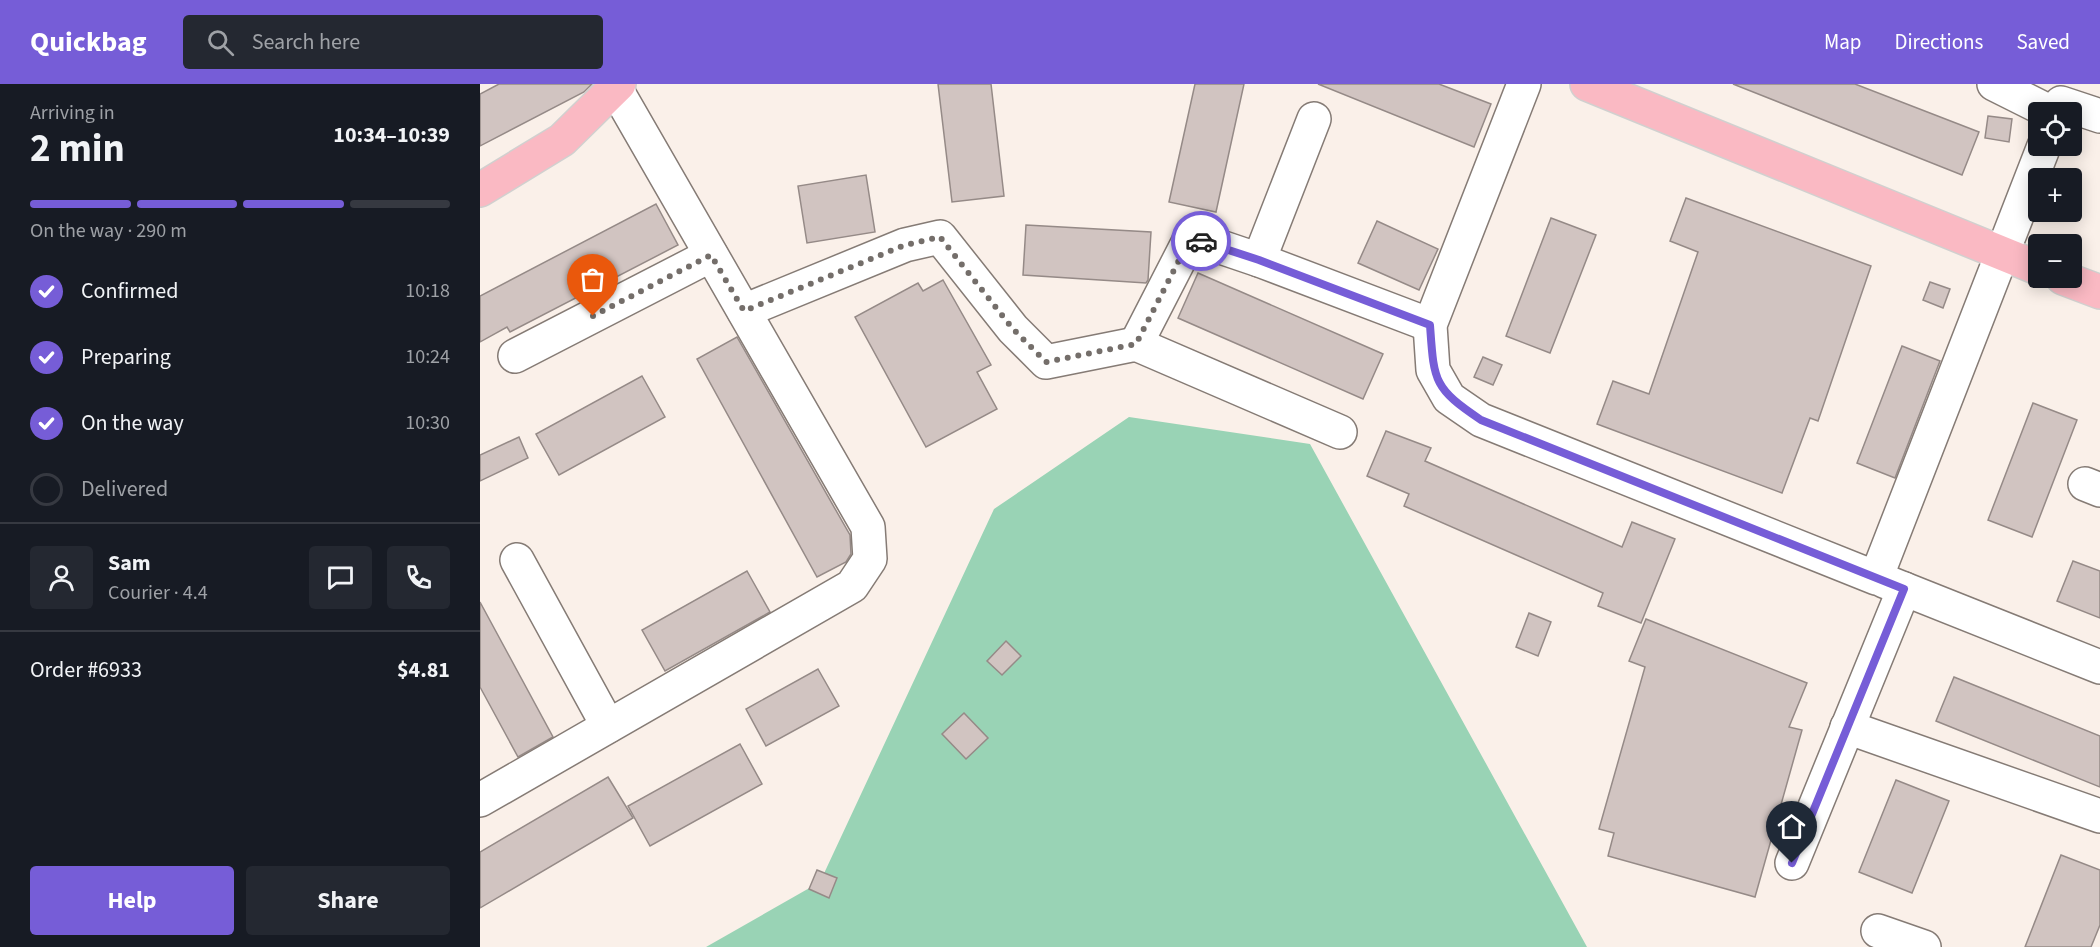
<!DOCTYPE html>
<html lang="en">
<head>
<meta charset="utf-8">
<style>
	:root { --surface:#171b24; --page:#242831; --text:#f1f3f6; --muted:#9ea1a6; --line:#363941; --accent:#765dd7 }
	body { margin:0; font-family:"Source Sans 3",sans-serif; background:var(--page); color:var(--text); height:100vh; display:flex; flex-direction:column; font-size:22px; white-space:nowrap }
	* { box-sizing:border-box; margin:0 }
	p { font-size:20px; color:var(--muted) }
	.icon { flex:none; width:33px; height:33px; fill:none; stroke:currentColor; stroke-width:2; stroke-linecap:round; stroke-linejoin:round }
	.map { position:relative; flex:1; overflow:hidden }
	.sheet { display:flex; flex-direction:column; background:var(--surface); width:480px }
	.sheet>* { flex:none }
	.controls { position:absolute; left:1548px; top:18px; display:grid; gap:12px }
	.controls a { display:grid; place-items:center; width:54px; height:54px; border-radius:6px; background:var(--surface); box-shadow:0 3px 15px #0003; font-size:30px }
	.pin { position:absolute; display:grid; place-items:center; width:51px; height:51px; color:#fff; margin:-62px -26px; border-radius:50% 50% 50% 0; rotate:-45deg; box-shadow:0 0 6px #0007 }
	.pin .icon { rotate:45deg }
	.courier { position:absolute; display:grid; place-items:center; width:60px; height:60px; margin:-30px; border:4px solid #765dd7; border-radius:50%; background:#fff; color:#222; box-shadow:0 2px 8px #0007 }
	.headline em { font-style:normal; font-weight:700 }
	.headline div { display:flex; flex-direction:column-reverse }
	.headline { display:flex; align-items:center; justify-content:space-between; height:102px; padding:0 30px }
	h1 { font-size:39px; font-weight:700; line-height:45px }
	.bar { display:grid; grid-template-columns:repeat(4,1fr); gap:9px 6px; align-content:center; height:72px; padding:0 30px }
	.bar i { height:8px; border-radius:4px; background:var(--line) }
	.bar .current { background:var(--accent) }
	.bar p { grid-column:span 4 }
	.line { display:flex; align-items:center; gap:15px; padding:0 30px; border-top:2px solid var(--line) }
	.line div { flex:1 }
	.round { display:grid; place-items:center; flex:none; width:63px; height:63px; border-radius:6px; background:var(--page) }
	ol { padding:0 30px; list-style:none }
	li { display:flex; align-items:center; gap:18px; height:66px }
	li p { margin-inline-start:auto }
	li .icon { padding:6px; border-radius:50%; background:var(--accent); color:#fff; stroke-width:4 }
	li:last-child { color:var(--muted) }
	li i { width:33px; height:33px; border:3px solid var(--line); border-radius:50% }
	.cta { display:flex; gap:12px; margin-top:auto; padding:12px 30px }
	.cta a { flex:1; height:69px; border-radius:6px; background:var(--accent); color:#fff; font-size:24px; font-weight:700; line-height:69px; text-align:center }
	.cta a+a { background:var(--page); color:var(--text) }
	header { display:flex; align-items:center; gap:36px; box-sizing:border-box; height:84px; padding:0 30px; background:var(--accent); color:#fff }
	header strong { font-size:28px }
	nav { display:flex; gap:33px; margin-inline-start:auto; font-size:21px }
	.search { width:420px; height:54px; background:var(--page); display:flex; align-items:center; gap:15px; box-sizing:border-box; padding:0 21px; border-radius:6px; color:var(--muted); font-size:22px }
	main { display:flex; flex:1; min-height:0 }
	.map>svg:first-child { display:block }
	.green { fill:#99d3b5 }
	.building { fill:#d1c4c1; stroke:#958a87; stroke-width:1.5 }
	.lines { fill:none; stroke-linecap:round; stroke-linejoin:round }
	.minor-casing { stroke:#857b75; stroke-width:36 }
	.major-casing { stroke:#d1d0cf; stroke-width:36 }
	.minor { stroke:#fff; stroke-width:33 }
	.major { stroke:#fab9c3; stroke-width:33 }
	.done { stroke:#746e6a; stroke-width:6; stroke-dasharray:0 10.8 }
	.route { stroke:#765dd7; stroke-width:8 }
</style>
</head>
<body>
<header>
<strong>Quickbag</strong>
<div class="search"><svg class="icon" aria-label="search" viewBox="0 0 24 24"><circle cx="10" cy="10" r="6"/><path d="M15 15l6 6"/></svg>Search here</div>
<nav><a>Map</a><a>Directions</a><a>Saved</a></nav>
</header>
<main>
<section class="sheet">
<div class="headline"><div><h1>2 min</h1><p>Arriving in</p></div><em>10:34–10:39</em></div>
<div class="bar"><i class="current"></i><i class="current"></i><i class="current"></i><i></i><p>On the way · 290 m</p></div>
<ol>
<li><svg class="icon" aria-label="check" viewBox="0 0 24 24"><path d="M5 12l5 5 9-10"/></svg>Confirmed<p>10:18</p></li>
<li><svg class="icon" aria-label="check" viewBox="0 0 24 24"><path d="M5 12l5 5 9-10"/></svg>Preparing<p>10:24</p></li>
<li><svg class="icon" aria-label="check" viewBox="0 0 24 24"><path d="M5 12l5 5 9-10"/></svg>On the way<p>10:30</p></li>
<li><i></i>Delivered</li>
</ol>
<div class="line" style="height:108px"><a class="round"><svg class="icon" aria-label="person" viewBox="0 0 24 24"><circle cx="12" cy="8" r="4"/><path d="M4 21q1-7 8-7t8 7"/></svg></a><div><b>Sam</b><p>Courier · 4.4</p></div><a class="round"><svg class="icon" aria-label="chat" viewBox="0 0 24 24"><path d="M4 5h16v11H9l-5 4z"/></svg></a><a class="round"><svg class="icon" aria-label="phone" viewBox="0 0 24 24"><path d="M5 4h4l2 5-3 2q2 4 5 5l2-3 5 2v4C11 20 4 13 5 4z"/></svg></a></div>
<div class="line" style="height:78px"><div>Order #6933</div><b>$4.81</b></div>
<div class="cta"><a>Help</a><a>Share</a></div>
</section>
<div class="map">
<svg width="1620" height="863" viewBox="0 0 1620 863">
	<rect width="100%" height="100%" fill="#faf0e9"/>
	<path class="green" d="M649,333l181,27 277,503h-881l114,-65 174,-373z"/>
	<g class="building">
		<path d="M19,0h93l-8,8 -104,54v-52z"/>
		<path d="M458,0h53l13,112 -52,6z"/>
		<path d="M715,0h49l-28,128 -47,-10z"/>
		<path d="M838,0h121l52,20 -17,43z"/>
		<path d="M1253,0h122l124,48 -17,43z"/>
		<path d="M1508,32l24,3 -3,23 -24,-4z"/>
		<path d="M386,91l9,57 -68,11 -9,-57z"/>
		<path d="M1206,114l185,68 -53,155 -8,-3 -28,75 -185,-69 16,-43 36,13 49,-142 -28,-11z"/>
		<path d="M176,120l22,41 -168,87 -3,-5 -27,15v-46z"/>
		<path d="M1071,134l45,17 -46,118 -44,-17z"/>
		<path d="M897,137l61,28 -19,41 -61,-27z"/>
		<path d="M546,141l125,7 -3,48 -2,3 -123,-8z"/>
		<path d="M718,189l185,81 -20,45 -185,-81z"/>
		<path d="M463,196l48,85 -14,7 20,37 -71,38 -71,-130 63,-34 5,8z"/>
		<path d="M1450,198l20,7 -7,19 -20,-8z"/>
		<path d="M257,253l113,198 1,19 -5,8 -29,15 -120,-218z"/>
		<path d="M1422,262l38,15 -45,117 -38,-15z"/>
		<path d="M1003,273l19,8 -9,20 -19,-8z"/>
		<path d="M162,292l23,41 -106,58 -23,-41z"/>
		<path d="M1553,319l44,17 -45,117 -44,-17z"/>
		<path d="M906,347l45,17 -6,13 197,86 10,-25 43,17 -34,84 -43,-17 5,-13 -199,-87 5,-12 -42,-18z"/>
		<path d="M39,353l9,21 -48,23v-26z"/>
		<path d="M1593,477l27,10v47l-43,-17z"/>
		<path d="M267,487l23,41 -105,59 -23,-41z"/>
		<path d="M0,518l73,135 -35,20 -38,-70z"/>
		<path d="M1049,529l22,9 -13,34 -22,-9z"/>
		<path d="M1166,535l161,64 -18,44 13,3 -47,167 -147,-41 6,-23 -15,-4 46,-162 -16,-6z"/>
		<path d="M526,557l15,15 -19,19 -15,-14z"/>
		<path d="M338,585l21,37 -73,40 -20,-37z"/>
		<path d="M1474,593l146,59v51l-164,-66z"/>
		<path d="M484,629l24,25 -22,21 -24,-25z"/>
		<path d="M260,660l22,40 -112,62 -22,-40z"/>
		<path d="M128,693l25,41 -153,90v-56z"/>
		<path d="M1416,696l53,21 -37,92 -53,-21z"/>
		<path d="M1581,771l39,15v55l-9,22h-66z"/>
		<path d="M337,786l20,8 -8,20 -20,-9z"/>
	</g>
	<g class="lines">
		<g class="minor-casing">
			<g id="minor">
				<path d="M1044,0l-94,241 3,45 16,28 32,22 395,158 168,-432"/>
				<path d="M1514,0l56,28"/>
				<path d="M1581,19l39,13"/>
				<path d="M779,176l55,-141"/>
				<path d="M264,227l161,-66 35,-8 73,92 33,33 90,-18 204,88"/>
				<path d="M656,260l55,-107 68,23 171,65"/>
				<path d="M35,272l196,-101"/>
				<path d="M1605,400l15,6"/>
				<path d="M37,476l91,166"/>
				<path d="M1404,497l216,86"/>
				<path d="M1367,643l253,89"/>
				<path d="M0,716l372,-214 18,-27 -2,-32 -255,-443"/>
				<path d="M1312,779l112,-274"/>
				<path d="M1398,847l46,16"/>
			</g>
		</g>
		<g class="major-casing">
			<g id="major">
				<path d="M1107,0l451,184"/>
				<path d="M0,106l82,-50 57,-56"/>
				<path d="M1583,194l37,14"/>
			</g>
		</g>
		<use href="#minor" class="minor"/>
		<use href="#major" class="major"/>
	</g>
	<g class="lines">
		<path class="done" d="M113,232l118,-61 33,56 161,-66 35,-8 73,92 33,33 90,-18 55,-107 10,4"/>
		<path class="route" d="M721,157l58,19 171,65c4,56 3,63 51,95l423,169 -112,274"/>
	</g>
</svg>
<div class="controls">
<a><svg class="icon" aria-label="locate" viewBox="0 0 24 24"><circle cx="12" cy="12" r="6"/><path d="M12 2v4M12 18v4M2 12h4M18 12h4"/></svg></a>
<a>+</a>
<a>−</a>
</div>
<div class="pin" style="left:113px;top:232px;background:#ea580c"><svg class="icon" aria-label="bag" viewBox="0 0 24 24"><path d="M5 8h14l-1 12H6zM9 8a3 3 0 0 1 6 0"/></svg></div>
<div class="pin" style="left:1312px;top:779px;background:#1f2937"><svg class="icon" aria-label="home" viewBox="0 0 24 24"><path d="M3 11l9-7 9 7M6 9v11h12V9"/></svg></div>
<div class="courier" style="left:721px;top:157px"><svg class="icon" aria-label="car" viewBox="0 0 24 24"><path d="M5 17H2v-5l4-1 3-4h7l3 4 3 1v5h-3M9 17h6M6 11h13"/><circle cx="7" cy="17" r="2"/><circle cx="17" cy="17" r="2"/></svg></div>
</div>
</main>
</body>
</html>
